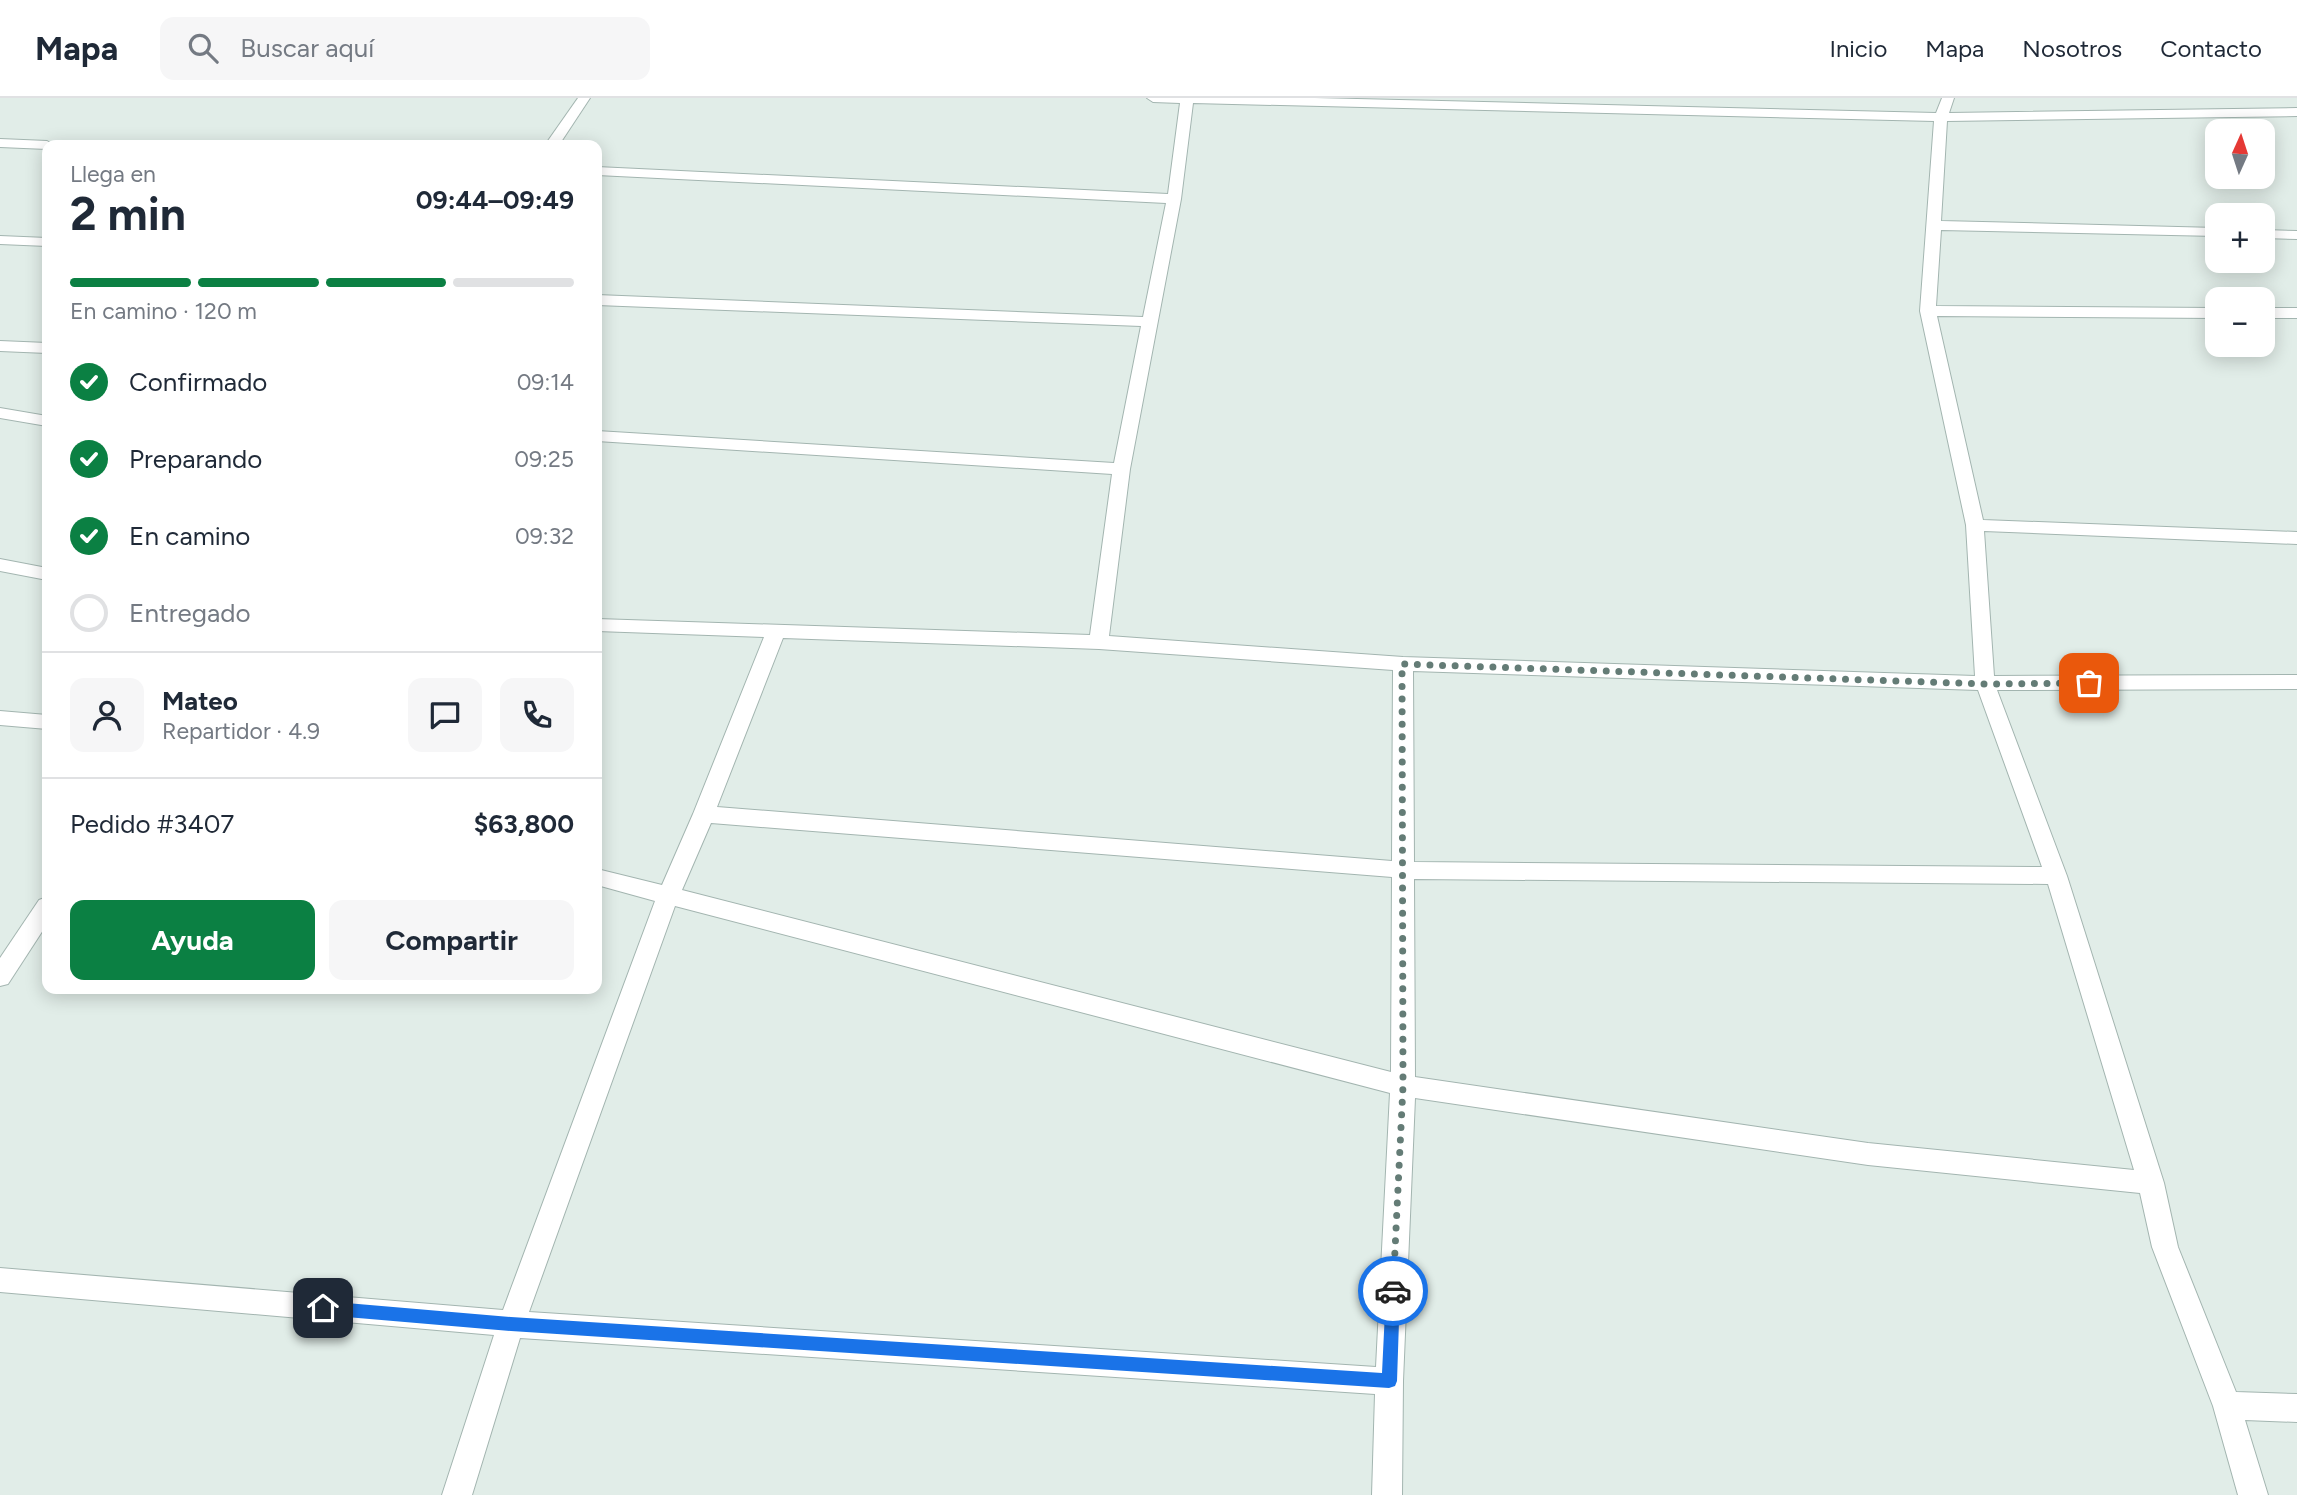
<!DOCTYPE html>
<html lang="es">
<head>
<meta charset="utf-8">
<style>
	:root { --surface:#fff; --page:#f6f6f7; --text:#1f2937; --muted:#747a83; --line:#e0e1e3; --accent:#0b8043 }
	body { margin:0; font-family:Figtree,sans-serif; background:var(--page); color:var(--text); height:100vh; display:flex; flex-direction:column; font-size:26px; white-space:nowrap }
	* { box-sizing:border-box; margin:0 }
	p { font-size:23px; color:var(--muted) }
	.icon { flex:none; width:38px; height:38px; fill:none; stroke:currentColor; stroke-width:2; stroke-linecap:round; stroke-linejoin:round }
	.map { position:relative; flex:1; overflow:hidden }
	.details { position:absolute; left:42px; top:42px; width:560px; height:854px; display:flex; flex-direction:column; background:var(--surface); border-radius:14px; box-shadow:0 4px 18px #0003 }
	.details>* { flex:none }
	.needle { width:46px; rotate:3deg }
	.buttons { position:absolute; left:2205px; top:21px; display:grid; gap:14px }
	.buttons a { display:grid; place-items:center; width:70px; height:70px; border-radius:14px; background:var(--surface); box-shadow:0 4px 18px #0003; font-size:35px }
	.pin { position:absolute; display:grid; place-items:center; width:60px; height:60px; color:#fff; margin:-30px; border-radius:14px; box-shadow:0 4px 10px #0006 }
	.courier { position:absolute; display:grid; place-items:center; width:70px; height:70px; margin:-35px; border:5px solid #1a73e8; border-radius:50%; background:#fff; color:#222; box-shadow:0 2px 9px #0007 }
	.head em { font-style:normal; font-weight:700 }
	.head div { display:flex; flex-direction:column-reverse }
	.head { display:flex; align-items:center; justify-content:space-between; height:119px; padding:0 28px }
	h1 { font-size:46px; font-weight:700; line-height:52px }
	.bar { display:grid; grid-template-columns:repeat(4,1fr); gap:10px 7px; align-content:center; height:84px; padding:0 28px }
	.bar i { height:9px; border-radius:5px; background:var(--line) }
	.bar .selected { background:var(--accent) }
	.bar p { grid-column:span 4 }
	.line { display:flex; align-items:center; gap:18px; padding:0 28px; border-top:2px solid var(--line) }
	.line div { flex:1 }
	.round { display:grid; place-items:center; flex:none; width:74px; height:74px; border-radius:14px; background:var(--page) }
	ol { padding:0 28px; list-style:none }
	li { display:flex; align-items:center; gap:21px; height:77px }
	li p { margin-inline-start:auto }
	li .icon { padding:7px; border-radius:50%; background:var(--accent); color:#fff; stroke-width:4 }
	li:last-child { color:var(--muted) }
	li i { width:38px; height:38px; border:4px solid var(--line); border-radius:50% }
	.cta { display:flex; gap:14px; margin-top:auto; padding:14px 28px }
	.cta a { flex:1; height:80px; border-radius:14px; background:var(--accent); color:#fff; font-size:28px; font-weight:700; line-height:80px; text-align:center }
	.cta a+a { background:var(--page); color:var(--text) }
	header { display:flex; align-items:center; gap:42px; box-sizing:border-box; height:98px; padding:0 35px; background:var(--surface); border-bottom:2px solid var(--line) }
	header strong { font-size:33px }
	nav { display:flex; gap:38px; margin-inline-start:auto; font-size:24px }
	.search { width:490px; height:63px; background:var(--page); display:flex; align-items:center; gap:18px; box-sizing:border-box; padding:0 24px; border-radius:14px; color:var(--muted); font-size:26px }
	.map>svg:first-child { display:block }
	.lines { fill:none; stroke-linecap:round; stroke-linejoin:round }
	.minor-casing { stroke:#a3b5b0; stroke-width:2 }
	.minor { fill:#fff; fill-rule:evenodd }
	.route { fill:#1a73e8 }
	.done { stroke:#647c76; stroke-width:7; stroke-dasharray:0 12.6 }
</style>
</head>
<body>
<header>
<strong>Mapa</strong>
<div class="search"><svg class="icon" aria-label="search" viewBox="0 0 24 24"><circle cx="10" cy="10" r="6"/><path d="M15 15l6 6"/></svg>Buscar aquí</div>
<nav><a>Inicio</a><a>Mapa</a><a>Nosotros</a><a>Contacto</a></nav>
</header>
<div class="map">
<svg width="2297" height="1397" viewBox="0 0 2297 1397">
	<rect width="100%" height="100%" fill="#e1ede8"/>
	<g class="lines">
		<g class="minor-casing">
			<g id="minor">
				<path d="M578,0h12l-31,47h-14z"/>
				<path d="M1147,0h168l621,15 6,-15h12l-5,15 348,-5v8l-350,5 -6,100 276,7v8l-276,-6 -5,76 281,2v10l-280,-2 46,204 314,12v12l-313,-13 10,145 303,-1v14l-300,1 70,186 97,307 14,64 58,145 61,2v28l-52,-2 23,75h-30l-25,-89 -61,-159 -12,-54 -272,-28 -453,-67 -12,283 -1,114h-30l3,-101 -855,-56 -48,157h-30l52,-160 -494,-43v-24l503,42 152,-409 -58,-16v-16l65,16 31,-71 71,-177 -167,-6v-12l493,16 22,-161 -515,-33v-10l517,32 27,-137 -544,-21v-10l546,22 23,-114 -569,-28v-8l571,27 12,-91 -27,-1zM1193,5l741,18 -14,190 46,214 9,151 -572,-19 -294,-21 21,-167 51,-270zM783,540l316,11 294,21 -1,191 -675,-54zM1413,573l565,19 64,177 -628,-5zM711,725l681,54 -1,195 -709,-182zM1414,781l634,5 86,286 -266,-27 -453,-66zM675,808l715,187 -14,274 -847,-55z"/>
				<path d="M0,41l47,2 7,4h-7v4l-47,-2z"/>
				<path d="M2263,132l34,1v8l-34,-1z"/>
				<path d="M0,138l47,2v8l-47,-2z"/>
				<rect x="2263" y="210" width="34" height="10"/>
				<path d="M0,243l47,2v10l-47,-2z"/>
				<path d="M0,310l47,8v10l-47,-8z"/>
				<path d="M0,461l47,9v12l-47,-9z"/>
				<path d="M0,613l47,4v14l-47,-4z"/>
				<path d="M47,799v27l-39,60 -8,2v-28l39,-58z"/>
			</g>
		</g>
		<use href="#minor" class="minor"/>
	</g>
	<path class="route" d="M1393,1187l7,6 -3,90 -2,5 -6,2 -878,-57 -188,-16 -8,-7 8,-7 188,16 871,56 4,-82z"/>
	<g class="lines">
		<path class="done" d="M1393,1193l10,-205 -1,-422 583,20 104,-1"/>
	</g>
</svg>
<div class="buttons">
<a><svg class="needle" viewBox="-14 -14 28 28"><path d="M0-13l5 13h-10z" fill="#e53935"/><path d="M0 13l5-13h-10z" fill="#747a83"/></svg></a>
<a>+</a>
<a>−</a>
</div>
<div class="pin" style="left:2089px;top:585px;background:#ea580c"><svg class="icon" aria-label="bag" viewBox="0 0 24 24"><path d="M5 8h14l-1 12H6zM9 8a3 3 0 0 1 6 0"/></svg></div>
<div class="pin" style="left:323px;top:1210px;background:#1f2937"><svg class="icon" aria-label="home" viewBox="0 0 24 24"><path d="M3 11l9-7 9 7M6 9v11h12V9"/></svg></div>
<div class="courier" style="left:1393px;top:1193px"><svg class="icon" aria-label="car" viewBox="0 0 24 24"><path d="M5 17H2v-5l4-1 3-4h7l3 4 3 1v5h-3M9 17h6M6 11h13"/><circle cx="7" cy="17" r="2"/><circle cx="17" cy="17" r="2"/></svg></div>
<section class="details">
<div class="head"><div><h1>2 min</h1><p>Llega en</p></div><em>09:44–09:49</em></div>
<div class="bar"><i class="selected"></i><i class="selected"></i><i class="selected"></i><i></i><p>En camino · 120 m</p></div>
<ol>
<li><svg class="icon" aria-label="check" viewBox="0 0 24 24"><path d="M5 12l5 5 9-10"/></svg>Confirmado<p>09:14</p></li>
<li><svg class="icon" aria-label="check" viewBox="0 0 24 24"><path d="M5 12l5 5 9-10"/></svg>Preparando<p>09:25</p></li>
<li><svg class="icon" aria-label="check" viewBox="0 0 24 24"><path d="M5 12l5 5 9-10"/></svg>En camino<p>09:32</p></li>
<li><i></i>Entregado</li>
</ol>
<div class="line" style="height:126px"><a class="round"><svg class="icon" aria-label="person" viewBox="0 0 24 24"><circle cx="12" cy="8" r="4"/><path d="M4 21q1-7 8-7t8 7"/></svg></a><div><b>Mateo</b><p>Repartidor · 4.9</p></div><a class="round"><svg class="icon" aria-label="chat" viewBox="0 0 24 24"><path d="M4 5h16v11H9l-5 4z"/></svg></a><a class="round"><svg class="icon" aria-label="phone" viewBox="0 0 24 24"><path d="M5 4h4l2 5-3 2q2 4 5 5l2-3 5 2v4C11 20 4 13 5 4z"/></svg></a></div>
<div class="line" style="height:91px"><div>Pedido #3407</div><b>$63,800</b></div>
<div class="cta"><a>Ayuda</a><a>Compartir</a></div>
</section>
</div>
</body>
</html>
